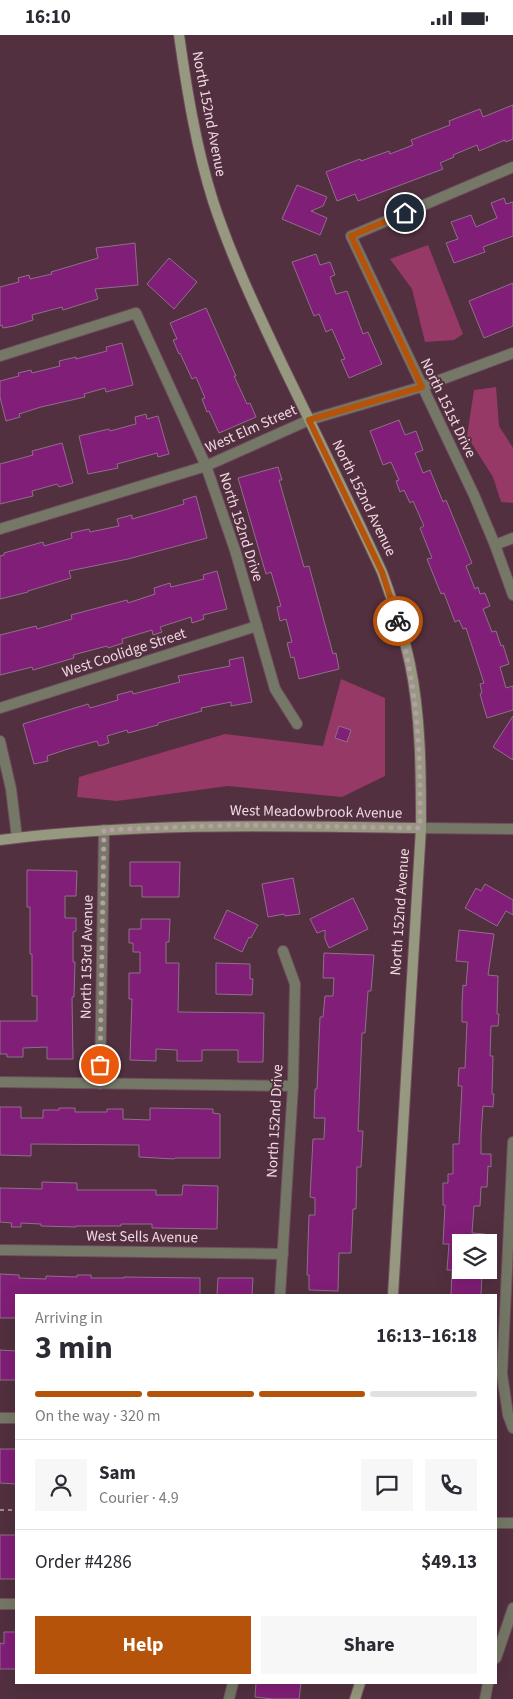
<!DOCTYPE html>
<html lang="en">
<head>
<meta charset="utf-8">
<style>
	:root { --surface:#fff; --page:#f7f7f7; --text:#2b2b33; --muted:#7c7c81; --line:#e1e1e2; --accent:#b45309 }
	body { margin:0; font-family:"Source Sans 3",sans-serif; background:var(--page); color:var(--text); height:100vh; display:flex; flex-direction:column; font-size:19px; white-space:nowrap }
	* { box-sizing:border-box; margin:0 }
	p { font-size:16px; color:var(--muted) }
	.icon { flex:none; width:28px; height:28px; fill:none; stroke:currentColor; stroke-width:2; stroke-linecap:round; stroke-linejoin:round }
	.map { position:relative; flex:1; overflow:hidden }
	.side { position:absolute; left:15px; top:1259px; width:482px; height:390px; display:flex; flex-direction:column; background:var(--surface); border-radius:0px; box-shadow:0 5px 20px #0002 }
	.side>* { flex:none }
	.controls { position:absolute; left:452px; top:1199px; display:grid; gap:10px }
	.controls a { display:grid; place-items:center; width:45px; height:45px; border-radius:0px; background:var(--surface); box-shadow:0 5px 20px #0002; font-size:25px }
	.pin { position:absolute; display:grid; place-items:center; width:42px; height:42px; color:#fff; margin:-21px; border:2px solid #fff; border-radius:50%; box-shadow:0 1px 5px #0007 }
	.courier { position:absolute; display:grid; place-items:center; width:50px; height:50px; margin:-25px; border:4px solid #b45309; border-radius:50%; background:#fff; color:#222; box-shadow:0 1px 6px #0007 }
	.overview em { font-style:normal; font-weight:700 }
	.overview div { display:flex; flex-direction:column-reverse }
	.overview { display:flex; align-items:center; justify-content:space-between; height:85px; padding:0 20px }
	h1 { font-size:32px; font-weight:700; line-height:38px }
	.bar { display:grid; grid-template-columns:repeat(4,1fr); gap:8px 5px; align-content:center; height:60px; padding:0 20px }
	.bar i { height:6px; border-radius:4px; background:var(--line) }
	.bar .active { background:var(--accent) }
	.bar p { grid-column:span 4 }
	.line { display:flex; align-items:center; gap:12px; padding:0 20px; border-top:1px solid var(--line) }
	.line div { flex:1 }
	.round { display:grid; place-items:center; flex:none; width:52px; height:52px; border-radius:0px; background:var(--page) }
	.action { display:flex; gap:10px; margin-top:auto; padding:10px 20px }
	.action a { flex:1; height:58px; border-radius:0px; background:var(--accent); color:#fff; font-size:20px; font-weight:700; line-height:58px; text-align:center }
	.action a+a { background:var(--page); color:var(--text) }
	.status { display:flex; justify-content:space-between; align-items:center; height:35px; padding:0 25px; background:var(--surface); direction:ltr }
	.status svg { height:14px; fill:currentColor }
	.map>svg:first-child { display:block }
	.green { fill:#963967 }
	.building { fill:#811e77; stroke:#8f6f8a }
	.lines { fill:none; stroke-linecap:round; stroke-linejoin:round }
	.street-casing { stroke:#6e4e5c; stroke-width:12 }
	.secondary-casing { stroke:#6e4e5c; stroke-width:12 }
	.path { stroke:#a48894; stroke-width:2; stroke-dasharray:4 4; stroke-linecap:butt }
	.street { stroke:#767867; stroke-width:10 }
	.secondary { stroke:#96997f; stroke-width:10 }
	.done { stroke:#b89da8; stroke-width:5; stroke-dasharray:0 9 }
	.route { stroke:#b45309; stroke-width:6 }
	.labels { text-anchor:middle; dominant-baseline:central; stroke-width:4; stroke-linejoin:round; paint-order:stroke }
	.street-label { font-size:15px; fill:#efd8e1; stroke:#52303f }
</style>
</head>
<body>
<div class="status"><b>16:10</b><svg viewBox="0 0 49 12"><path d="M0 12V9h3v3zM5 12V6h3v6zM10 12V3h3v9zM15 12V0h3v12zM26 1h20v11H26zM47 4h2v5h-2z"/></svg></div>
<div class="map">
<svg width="513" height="1664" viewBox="0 0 513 1664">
	<rect width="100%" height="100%" fill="#52303f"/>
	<g class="green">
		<path d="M428,210l35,89 -9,6 -29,2 -13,-53 -22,-30z"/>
		<path d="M496,352l3,39 14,22v55l-12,-1 -8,-25 -26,-41 7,-46z"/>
		<path d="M341,644l44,19v78l-43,21 -114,-11 -111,15 -40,-4 2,-20 146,-43 98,12z"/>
	</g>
	<g class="building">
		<path d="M513,70v34l-7,3 -1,-2 -26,11 -2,-6 -24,10 1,2 -14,6 3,6 -85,32 -3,-7 -18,7 -11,-29 34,-13 1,2 28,-10 1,3 23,-9 -2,-5 39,-15 -1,-4 31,-12 3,8z"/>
		<path d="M297,150l30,12 -4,9 -12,5 16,7 -7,17 -38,-16z"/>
		<path d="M504,163l2,6 7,-2v34l-30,11 2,5 -31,11 -8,-20 12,-4 -7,-17 20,-7 5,12 21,-9 -6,-15z"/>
		<path d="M135,208l3,42 -43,4 3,10 -35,11 -1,-3 -30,8 1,5 -19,6 -11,2 -1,-3 -2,1v-39l19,-5 -1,-4 11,-3 1,4 22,-5 -1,-2 47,-14 -2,-10z"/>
		<path d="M316,219l4,11 10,-3 5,13 -5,2 6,17 11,-3 16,43 5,-2 14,32 -33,14 -8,-18 4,-1 -13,-30 -6,3 -7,-18 -5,2 -22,-54z"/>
		<path d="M169,223l28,24 -23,27 -27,-25z"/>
		<path d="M513,248v43l-29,12 -15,-37z"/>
		<path d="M206,273l30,68h-2l13,28 3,-1 6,14 -37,16 -10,-22 -2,1 -5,-13 3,-1 -9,-21 -4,2 -12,-26 -1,1 -6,-14 4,-1 -7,-16z"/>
		<path d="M122,308l11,42 -27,7 -1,-4 -21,6 1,3 -44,10 -22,7 1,3 -14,4 -6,-24v-16l19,-5 -1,-3 13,-3 1,3 28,-7 -1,-5 17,-4v2l31,-8 -1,-4z"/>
		<path d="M146,379l1,5 11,-3 11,38 -11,3 -1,-4 -40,11 1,4 -30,6 -9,-38 30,-7 1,2 26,-7 -1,-7z"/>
		<path d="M399,385l6,15 11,-4 7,19 -8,3 8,20 7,-3 13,32 3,-2 26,63 -6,3 9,23 3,-2 2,7 5,-1 5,13 -7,3 9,23 4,-1 5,15 2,-1 6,19 -9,3 6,21 7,-2v24l-26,8 -7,-24 2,-1 -2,-9 4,-1 -18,-55 -3,1 -4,-9 -4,2 -11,-29 -3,1 -14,-35 5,-1 -12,-30 4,-2 -11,-25 -3,2 -6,-13 -4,2 -4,-11 3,-1 -8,-18 -8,3 -13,-34z"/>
		<path d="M62,408l11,40 -14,4 -2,-3 -25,7 1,5 -33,8v-40l33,-9 -1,-4z"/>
		<path d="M278,432l4,13h-3l25,87 5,-1 24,88 3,-1 3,16 -40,10 -5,-22 -3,1 -4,-15 5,-1 -6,-23 -6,2 -3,-14 4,-1 -10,-34 -5,2 -28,-96z"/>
		<path d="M196,461l11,42 -79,21 -59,12 2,7 -43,13v1l-28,7v-43l4,-1v-2l39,-11 1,4 28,-8 -1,-5 18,-4 1,3 29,-6 -2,-7 15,-4v4l29,-8 23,-7 -1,-4z"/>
		<path d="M217,536l10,38 -24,6 1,4 -12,4 -1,-6 -31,10 2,5 -9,3 -1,-5 -30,9 1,4 -15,5 -1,-2 -34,9 1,3 -41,12 -1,-3 -32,8v-40l36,-9 1,3 35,-10 -1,-4 56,-15 1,3 27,-9 -1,-6 16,-5 1,4 33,-8 -1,-4z"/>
		<path d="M243,622l9,45 -21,4v-4l-30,6 1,3 -44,12v2l-30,8 -1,-3 -20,6 2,7 -10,3 -2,-5 -29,8 -21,7 1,5 -14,3 -11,-40 65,-20 2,4 28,-8 -1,-5 15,-4 1,3 47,-12 -2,-6 52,-10 -1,-6z"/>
		<path d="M513,681v44l-20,-13z"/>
		<path d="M339,691l12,4 -4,12 -12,-4z"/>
		<path d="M130,827h50l-1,35h-37v-11h-12z"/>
		<path d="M27,835l50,1 -1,25h-11v22h11v13l-3,1v30h2l-1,35h-2l1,62h-26v-12l-24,1v9h-16v-3h-7v-33h37v-25h-5v-42h-2v-47h-3z"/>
		<path d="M293,843l7,36 -15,2 -1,-2 -16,3 -6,-33z"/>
		<path d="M485,849l28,16v15l-7,-4 -9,15 -32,-18 11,-20 5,3z"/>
		<path d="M353,863l15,31 -39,19 -4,-9v-9l-8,3 -7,-14z"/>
		<path d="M227,875l31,15 -7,13 -2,-1 -7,15 -28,-14z"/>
		<path d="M141,884h29l-1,23h-3v21h13l-1,49 86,1 -1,49h-25v-12h-36v11h-25v-11l-21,-1v12l-26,-1 2,-61h-3v-26h11v-21h-7v-9h-4v-14h12z"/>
		<path d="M459,895l35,4 -6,41 10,1 -1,38h2l-1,12h-7l-1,30h3l-1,38h2l-1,13 -10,-1 -2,29v19h10v13l-3,-1 -1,21h-6l-1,19h-6l-2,27 13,1 -1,9h-23v27h14v3h7l-1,22h-30l1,-25h-5l2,-26h-6l2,-39h-2v-22h5v-9h5v-30h6l3,-58h-4l1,-18h6l2,-46h-5v-18l1,-19 3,1 2,-24 -12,-1z"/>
		<path d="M324,918l50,2 -3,36h-3l-3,42h-3l-4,98h5l-2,36h-4l-1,42h-3l-2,44h-12l-1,38 -29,-1v-15h-2l2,-60h6v-17l-5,-1 3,-58h11l1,-21h-11l1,-29h2l3,-72h3l2,-21h8l1,-18h-11z"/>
		<path d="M216,928l34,1v15h3l-1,16 -36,-1z"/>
		<path d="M0,1072h21v11h22v-8h16v-2h16v4h32v-3h16v10l27,1v-12l63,1v4l7,1v44h-45l-1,1 -35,-2v-12l-108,-1v12l-31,-1z"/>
		<path d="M42,1147l35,1v7h79v5h26l1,-10 35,1 -1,43 -65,-1v-4h-31v2h-45v1l-35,-1v-2l-20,-1v4h-10l1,-4 -12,-1v-34l42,1z"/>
		<path d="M0,1239l19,1v3l27,1v-3l31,1v-2h14v3h33v-1l76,1v17h-184v23h-16z"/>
		<path d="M218,1243h35l-1,17h-35z"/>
		<path d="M0,1315l16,1v29h-16z"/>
		<path d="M0,1414h16v35l-16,-1z"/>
		<rect x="0" y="1500" width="16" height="44"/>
		<path d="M4,1597h12v37h-16v-26l4,1z"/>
		<path d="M256,1648h45l-2,16h-26l-18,-2z"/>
	</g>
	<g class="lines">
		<g class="street-casing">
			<g id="street">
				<path d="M513,132l-162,69 123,259 21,50 18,50"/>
				<path d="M0,321l136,-43 70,153 29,84 40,139 22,35"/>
				<path d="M0,494l206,-63 103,-46 112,-33 92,-34"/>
				<path d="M495,510l18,-7"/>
				<path d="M0,673l257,-82"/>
				<path d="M0,706l11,48 6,49"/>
				<path d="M421,793l92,1"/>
				<path d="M0,1047l293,4"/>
				<path d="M100,1049l4,-254"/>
				<path d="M513,1107l-11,232 6,41 5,13"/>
				<path d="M0,1215l283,4"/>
				<path d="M280,1260l13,-209 2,-102 -12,-33"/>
				<path d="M0,1383h16"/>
				<path d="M496,1488h17"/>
				<path d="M0,1569h16"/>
				<path d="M496,1623l17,-50"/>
				<path d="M229,1664l4,-16"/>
				<path d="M485,1664l3,-16"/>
			</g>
		</g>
		<g class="secondary-casing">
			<g id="secondary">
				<path d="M179,0c8,56 17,112 34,166 19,58 45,112 71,167 33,68 66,135 98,204 11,30 21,60 28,92 11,53 11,109 11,164l-28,467"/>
				<path d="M0,805c140,-18 280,-14 421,-12"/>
				<path d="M355,1664l5,-16"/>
			</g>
		</g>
		<path class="path" d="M0,1475h16"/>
		<use href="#street" class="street"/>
		<use href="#secondary" class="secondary"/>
	</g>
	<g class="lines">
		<path class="done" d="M100,1030l4,-235 135,-5 181,3c1,-71 -2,-139 -22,-207"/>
		<path class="route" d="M398,586l-16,-49 -73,-152 113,-33 -71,-151 54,-23"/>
	</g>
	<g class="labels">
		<g class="street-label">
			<text transform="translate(209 79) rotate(79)">North 152nd Avenue</text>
			<text transform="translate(448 373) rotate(64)">North 151st Drive</text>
			<text transform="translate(251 394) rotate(-24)">West Elm Street</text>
			<text transform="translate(364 463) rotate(64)">North 152nd Avenue</text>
			<text transform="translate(241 492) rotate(72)">North 152nd Drive</text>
			<text transform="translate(124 618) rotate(-18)">West Coolidge Street</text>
			<text transform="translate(316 777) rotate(1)">West Meadowbrook Avenue</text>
			<text transform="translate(400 877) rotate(-86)">North 152nd Avenue</text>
			<text transform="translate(87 922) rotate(-89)">North 153rd Avenue</text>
			<text transform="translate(275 1086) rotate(-87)">North 152nd Drive</text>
			<text transform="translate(142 1202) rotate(1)">West Sells Avenue</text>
		</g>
	</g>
</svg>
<div class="controls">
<a><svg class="icon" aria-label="layers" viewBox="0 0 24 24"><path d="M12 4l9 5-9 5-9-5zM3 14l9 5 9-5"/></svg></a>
</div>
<div class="pin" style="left:100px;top:1030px;background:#ea580c"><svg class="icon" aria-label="bag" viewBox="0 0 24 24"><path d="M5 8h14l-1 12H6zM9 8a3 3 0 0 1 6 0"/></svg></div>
<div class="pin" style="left:405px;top:178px;background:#1f2937"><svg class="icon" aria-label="home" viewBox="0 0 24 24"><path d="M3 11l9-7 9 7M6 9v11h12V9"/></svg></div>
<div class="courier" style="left:398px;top:586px"><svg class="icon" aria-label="bike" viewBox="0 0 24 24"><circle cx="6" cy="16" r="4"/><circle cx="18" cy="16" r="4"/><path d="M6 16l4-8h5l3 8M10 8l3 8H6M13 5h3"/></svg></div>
<section class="side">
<div class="overview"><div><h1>3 min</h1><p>Arriving in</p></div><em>16:13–16:18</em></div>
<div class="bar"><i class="active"></i><i class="active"></i><i class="active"></i><i></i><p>On the way · 320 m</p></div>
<div class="line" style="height:90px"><a class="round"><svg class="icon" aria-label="person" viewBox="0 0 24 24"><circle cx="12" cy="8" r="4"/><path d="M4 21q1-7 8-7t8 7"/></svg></a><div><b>Sam</b><p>Courier · 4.9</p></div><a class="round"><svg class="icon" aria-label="chat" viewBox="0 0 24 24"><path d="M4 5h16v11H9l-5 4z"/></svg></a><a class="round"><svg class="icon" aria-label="phone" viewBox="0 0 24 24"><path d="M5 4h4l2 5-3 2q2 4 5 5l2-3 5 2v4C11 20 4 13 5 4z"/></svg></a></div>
<div class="line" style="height:65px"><div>Order #4286</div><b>$49.13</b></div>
<div class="action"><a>Help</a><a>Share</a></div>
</section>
</div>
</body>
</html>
